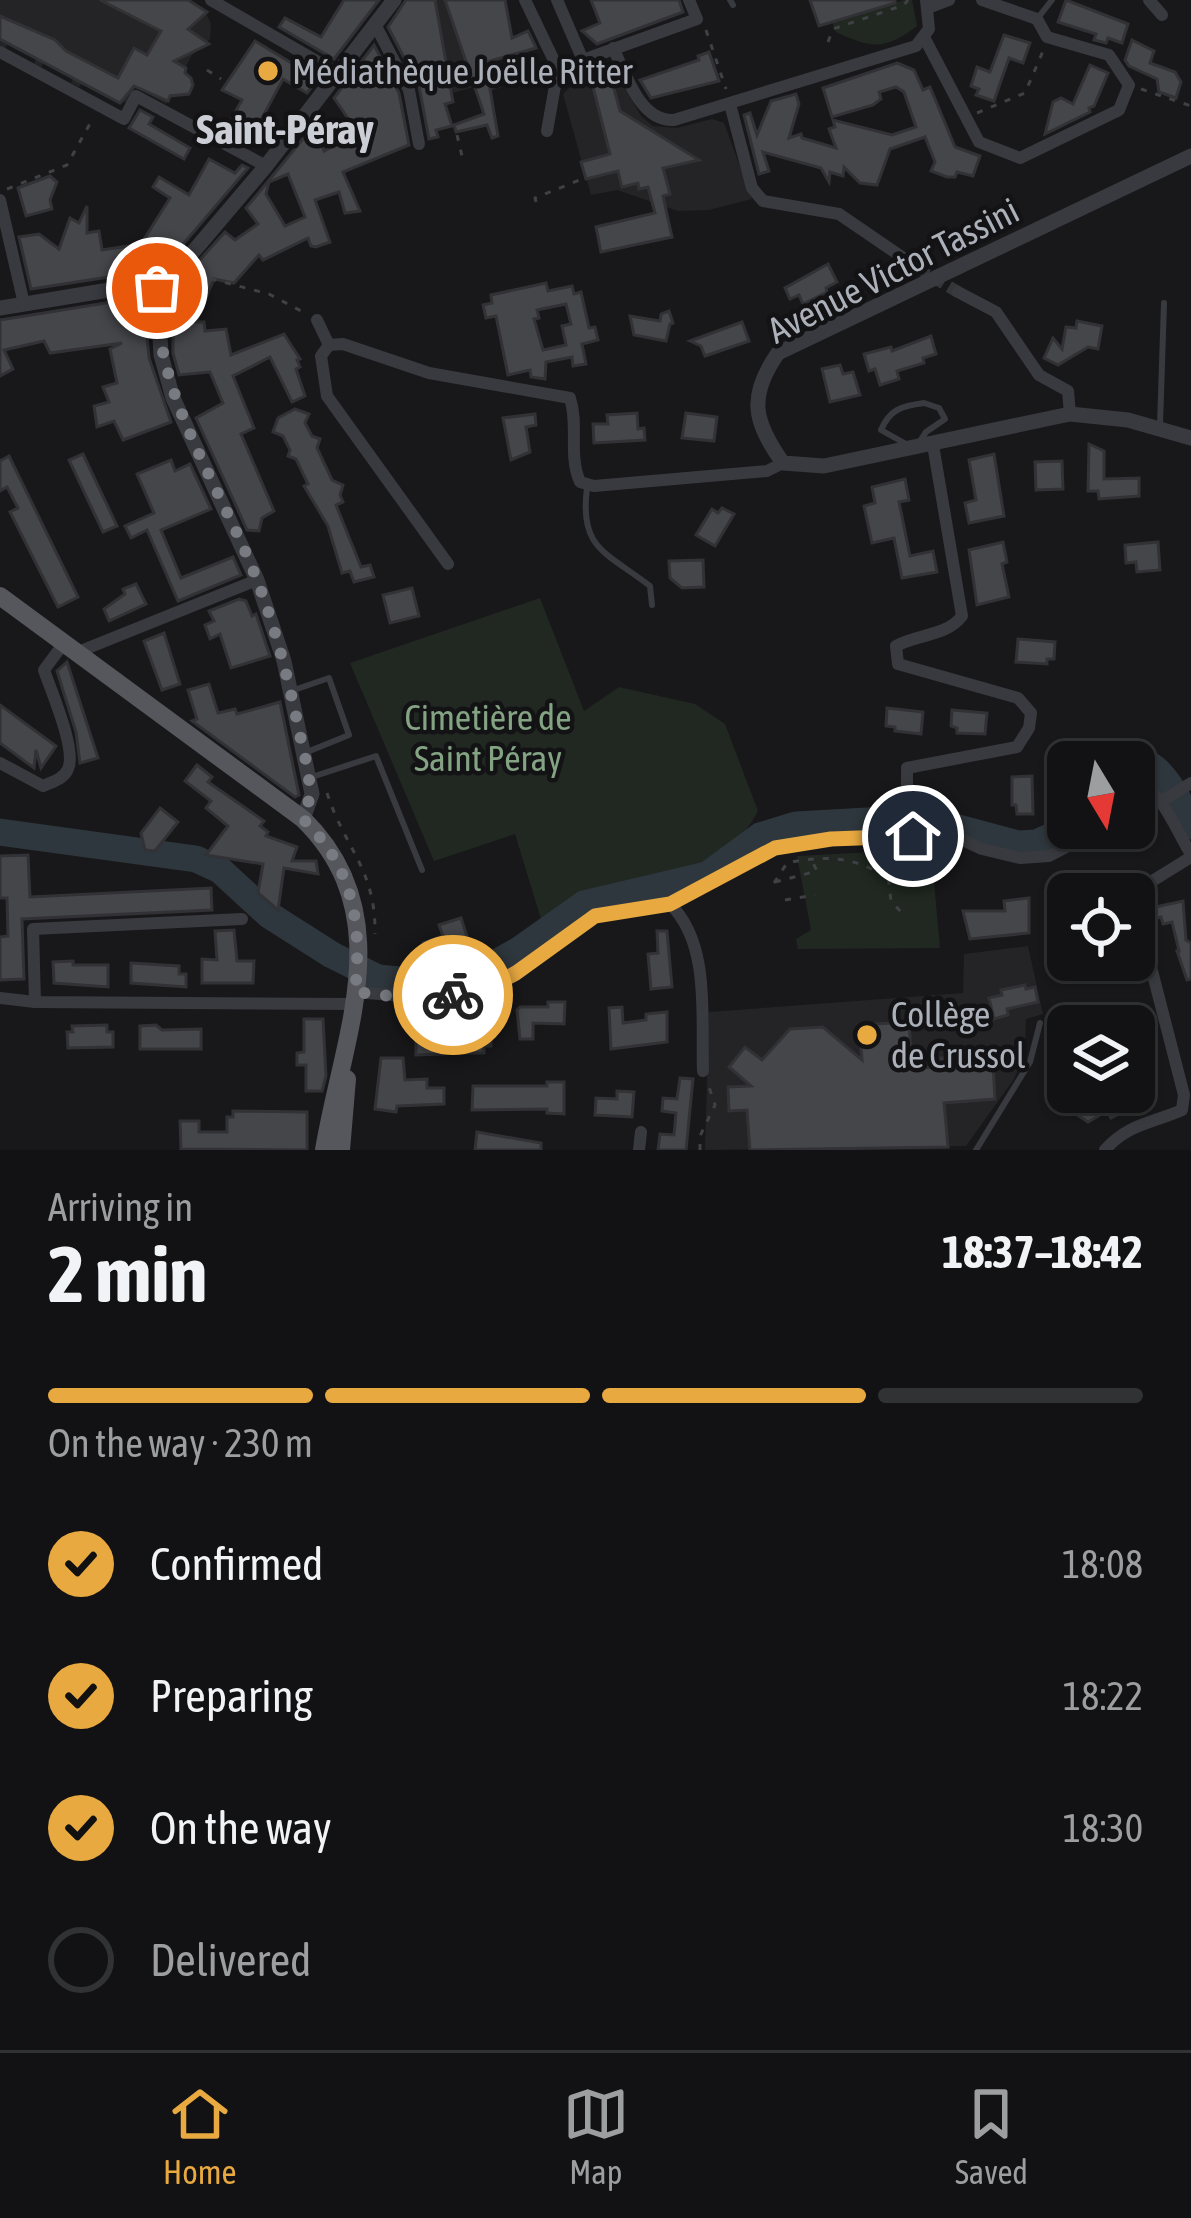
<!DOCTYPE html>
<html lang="en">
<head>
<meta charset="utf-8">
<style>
	:root { --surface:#121214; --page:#1b1b1d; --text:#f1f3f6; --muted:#9c9ea0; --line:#313234; --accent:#e8a941 }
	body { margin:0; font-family:"Asap Condensed",sans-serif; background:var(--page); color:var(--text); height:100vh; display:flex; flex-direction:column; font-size:45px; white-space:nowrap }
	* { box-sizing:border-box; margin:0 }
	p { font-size:39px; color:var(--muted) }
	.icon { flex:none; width:66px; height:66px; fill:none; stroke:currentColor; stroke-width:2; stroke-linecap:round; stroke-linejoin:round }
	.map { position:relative; height:1150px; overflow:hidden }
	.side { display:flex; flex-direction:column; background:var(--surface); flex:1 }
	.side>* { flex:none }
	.needle { width:78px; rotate:170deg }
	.buttons { position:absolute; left:1047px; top:741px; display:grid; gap:24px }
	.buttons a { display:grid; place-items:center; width:108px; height:108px; border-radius:18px; background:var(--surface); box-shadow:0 3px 9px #0004,0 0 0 3px var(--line); font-size:60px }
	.pin { position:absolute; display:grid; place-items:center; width:102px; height:102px; color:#fff; margin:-51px; border:6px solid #fff; border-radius:50%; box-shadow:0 3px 12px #0007 }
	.courier { position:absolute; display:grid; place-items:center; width:120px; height:120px; margin:-60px; border:9px solid #e8a941; border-radius:50%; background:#fff; color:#222; box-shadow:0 3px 15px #0007 }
	.head em { font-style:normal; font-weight:700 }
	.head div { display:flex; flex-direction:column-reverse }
	.head { display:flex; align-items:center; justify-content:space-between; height:204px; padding:0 48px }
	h1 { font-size:78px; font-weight:700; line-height:90px }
	.bar { display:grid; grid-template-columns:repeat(4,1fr); gap:18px 12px; align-content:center; height:144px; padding:0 48px }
	.bar i { height:15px; border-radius:9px; background:var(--line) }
	.bar .selected { background:var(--accent) }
	.bar p { grid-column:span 4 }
	ol { padding:0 48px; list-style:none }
	li { display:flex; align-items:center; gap:36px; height:132px }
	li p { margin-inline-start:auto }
	li .icon { padding:12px; border-radius:50%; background:var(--accent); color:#111; stroke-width:4 }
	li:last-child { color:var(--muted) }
	li i { width:66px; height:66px; border:6px solid var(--line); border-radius:50% }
	.dock { display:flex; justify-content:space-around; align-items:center; height:168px; border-top:3px solid var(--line); background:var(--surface); font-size:33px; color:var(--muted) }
	.dock a { display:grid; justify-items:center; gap:6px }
	.dock .selected { color:var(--accent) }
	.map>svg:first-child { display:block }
	.built { fill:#242427 }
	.green { fill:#202821 }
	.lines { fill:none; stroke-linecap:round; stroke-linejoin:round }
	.river { stroke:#2e373d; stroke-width:27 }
	.building { fill:#45464a; stroke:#323236; stroke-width:3; fill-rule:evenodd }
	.minor-tunnel { stroke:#35363a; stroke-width:12; stroke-dasharray:12 6; stroke-linecap:butt }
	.path { stroke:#3f4145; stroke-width:3; stroke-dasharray:6 9; stroke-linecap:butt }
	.service { stroke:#393a3f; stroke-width:6 }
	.minor { stroke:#393a3f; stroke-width:12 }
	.tertiary { stroke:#393a3f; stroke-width:15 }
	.primary { stroke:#55575d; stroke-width:18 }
	.done { stroke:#787b81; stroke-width:12; stroke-dasharray:0 21.6 }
	.route { stroke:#e8a941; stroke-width:15 }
	.poi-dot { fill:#e8a941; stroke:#131315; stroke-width:4.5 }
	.labels { text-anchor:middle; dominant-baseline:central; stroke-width:9; stroke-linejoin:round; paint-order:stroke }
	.poi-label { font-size:36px; fill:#abb0b9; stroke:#131315; text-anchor:start }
	.street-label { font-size:36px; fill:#abb0b9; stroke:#131315 }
	.park-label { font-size:36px; fill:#83a383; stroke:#131315 }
	.quarter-label { font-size:42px; font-weight:bold; fill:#ccced5; stroke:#131315 }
</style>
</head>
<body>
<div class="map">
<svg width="1191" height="1150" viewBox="0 0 1191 1150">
	<rect width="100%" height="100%" fill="#18181a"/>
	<g class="built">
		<path d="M0,0h188l18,13 5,11 -1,15 -18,16 -8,15 9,15 -6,11 -15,-3 -6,11 -30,-17 -9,15 -8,1 -37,-20 -3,4 -8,-4 2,-4 -29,-16 -3,4 -7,-3 2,-5 -28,-15 -3,4 -5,-2z"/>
		<path d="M431,0h32l36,86 -8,3v7l-10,3 -8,-12 -20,6z"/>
		<path d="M611,64l30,52 12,10 24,2 35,-9 12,4 28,76 -43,11 -31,1 -61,-21 -26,5 -28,-101 26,-25z"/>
		<path d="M1028,946l15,68 -17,5 -1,32 -11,28 -48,67 -261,4 4,-138 254,-19 1,-39z"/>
	</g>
	<g class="green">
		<path d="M904,0h8l5,26c-32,25 -47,22 -81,6l-4,-10z"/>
		<path d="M540,598l44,113 35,-24 76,17 30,20 33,87c-34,65 -95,61 -157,78 -20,5 -41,20 -60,30l-26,-85 -81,27 -84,-198z"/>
		<path d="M931,849l9,99 -142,1 -2,-10 15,-9 -14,-74z"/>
	</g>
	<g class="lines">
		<g class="river">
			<path d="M1115,762c42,-14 60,31 76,64"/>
			<path d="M0,832l196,27 24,11 49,45 63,40 46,23 53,5 56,-15 32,-18 65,-46 123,-29 53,-39 36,-11 125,-7 97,26 18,-1 18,-8 14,-15"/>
		</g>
	</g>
	<g class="building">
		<path d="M100,0h88l19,12 -19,17 21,15 -35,17 12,7 -1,5 6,5 2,7 -4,9 -19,2 -2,5 -34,-15 -14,17 -120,-64v-23l55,24 11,11 52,27 16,-30 13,7 14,-24z"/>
		<path d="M344,0h35l-45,59 -55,-32 6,-9 36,19z"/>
		<path d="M406,0h29l18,102 -8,2 7,22 -16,4 2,7 -9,2 -10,-53 -31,-59z"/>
		<path d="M445,0h60l7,38 16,-7 6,12 2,5 -46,13 9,25 -9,3 8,47 -6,2 -5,-13 -31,7 -2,-7 30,-11z"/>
		<path d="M591,0h88l4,12 -86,32 -15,-13 18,-8z"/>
		<path d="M810,0h85v3l-76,23z"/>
		<path d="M1066,0l62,24 -6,19 -14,-5 -2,5 -12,-3 2,-6 -38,-12z"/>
		<path d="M1004,35l26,8 -7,20 -14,-5 -15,43 -18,-6 3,-6 -8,-3 6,-19 13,5z"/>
		<path d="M1132,40l22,11 -4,12 25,9 6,10 -5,16 -17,-6 -2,-13 -28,-13 -4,-6z"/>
		<path d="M255,41l63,38 -11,14 -24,-14 -35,65 -24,-12 18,-32 -20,-10z"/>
		<path d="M374,45l25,48 10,52 -66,27 17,39 -15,2 -6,-21 -24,8 15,42 -14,5 -5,-1 -3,-8 -45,22 -4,-5 -25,28 -20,-4 -18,43h8l1,9 21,-2 5,26 53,-21 16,25 -3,1 3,7 -4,2 9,27 -13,6 -22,-45 -37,19 21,52 -13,6 33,77 -12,7 -3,13 -12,-1 -51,-112 27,-15 -13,-31 -31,3 -6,-22v-57l4,-11 48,-53 10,8 23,-16 -12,-16 61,-74 11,-4 6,21 34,-18 -24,-35zM288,174l17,43 -20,9 -19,-32 3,-12z"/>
		<path d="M709,52l10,29 -68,17 -11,-18 59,-20 -1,-4z"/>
		<path d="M897,63l17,7 9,20 7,-3 25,60 25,9 -7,20 -16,-4 -2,5h-8l-16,-6 4,-9 -10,-25 -35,12 -13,36 -17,-2 -16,-16 -1,9 -13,-4 -1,10 -8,-14 -58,-16 6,19 -10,3 -15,-59 6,-2 7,22 14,-34 25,-7 3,10 -10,34 12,-4 1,4 34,10 -7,-19 6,-2 -2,-7 59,15 24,-8 -12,-35 -8,-5 -17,5 2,7 -8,6 -41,12 -9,-29z"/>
		<path d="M1090,65l18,8 -14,33 -5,2 1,4 -45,22 8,-32 8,-4 12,6z"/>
		<path d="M609,70l11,41 79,49 -36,8 7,26 -7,2 9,41 -71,15 -5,-25 59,-14 -7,-26 -9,2 -1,-6 -16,4 -4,-16 -32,8 -5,-17 29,-8 -20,-79z"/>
		<path d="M140,110l13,7 -4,7 41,24 -6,11 -55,-31z"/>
		<path d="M209,159l26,14 7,-8 6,3 -80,94 -14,8 -123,19 -12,-52 20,-3 20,15 11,-31 9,5 8,-17v27l12,-2 3,19 39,-6 29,-46 -17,-11 6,-10 30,18z"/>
		<path d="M50,176l7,6 -7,18 2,9 -26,7 -8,-28z"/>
		<path d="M828,264l9,18 -11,6 1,4 -24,12 -4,-9 -9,4 -5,-11z"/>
		<path d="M546,283l2,8 24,-5 2,8 7,-2 8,36 6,-1 3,13 -16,4 4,20 -13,2 -1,-9 -26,5 -1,17 -14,-2 -1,-7 -22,5 -12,-59 -10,2 -3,-13 9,-2 -1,-8zM566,304l5,20 -9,2 4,19 -23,5 -9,-31 5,-1 -2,-8z"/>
		<path d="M143,297l6,61 22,64 -48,18 -9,-19 -17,6 -3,-21 15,-4 -6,-15 14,-4 -7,-34 12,-6 -72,10 -6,-12 -40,9 9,19 -13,7v-56z"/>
		<path d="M669,311l4,12 -3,1 -4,17 -32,-6 -4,-19 30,5 1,-7z"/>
		<path d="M1077,321l25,5 -4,23 -10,-2 -30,18 -14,-7 9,-20 9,11 4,-22 10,1z"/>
		<path d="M742,322l7,19 -44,15 -4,-10 -11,-5z"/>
		<path d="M931,336l5,18 -13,4 1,5 -27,8 2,8 -19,6 -5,-16 -6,2 -5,-17 27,-7 1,4z"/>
		<path d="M840,365l3,9 10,-2 7,23 -30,7 -8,-33z"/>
		<path d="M295,409l14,5 -4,9 7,13 8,3 -3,9 15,32 11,5 -3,10 3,7 -7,3 25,62 9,-2 4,12 -20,5 -4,-11 -8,2 -14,-47 -24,-40 4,-2 -12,-25 -8,-3 2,-6 -7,-14 -10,-4 5,-14z"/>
		<path d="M637,413l1,16 6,-1 1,12 -51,3 -1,-19h15l-1,-9z"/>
		<path d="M686,413l31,4 -3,24 -32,-3z"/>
		<path d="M535,414l1,11 -10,2 4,25 -19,8 -8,-42z"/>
		<path d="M1089,444l15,7v28l35,-1v18l-40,3 -1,-8h-10z"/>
		<path d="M83,454l34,72 -14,6 -34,-72z"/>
		<path d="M994,454l10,62 -35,7 -4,-20 11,-3 -7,-40z"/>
		<path d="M9,456l69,141 -20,10 -48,-95 8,-4 -11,-21 -7,4v-30z"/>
		<path d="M171,460l4,11 15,-7 21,45 -50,21 20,48 52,-21 8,18 -63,26 -31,-71 -16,8 -6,-12 29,-13 -17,-39z"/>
		<path d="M1062,461l1,28 -27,1 -1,-28z"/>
		<path d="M905,479l4,21 -10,2 11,54 23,-5 4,21 -35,6 -8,-40 -22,5 -8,-37 11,-3 -3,-16z"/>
		<path d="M722,508l12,6 -19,32 -19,-11 16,-26 6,4z"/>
		<path d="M1003,542l4,20 -5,2 7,33 -32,8 -8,-55z"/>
		<path d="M1158,542l2,28 -23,2 -1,-10 -10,1 -1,-18z"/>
		<path d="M703,560l1,27 -22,1 -12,-10 -1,-17z"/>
		<path d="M136,584l10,20 -37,17 -5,-12 21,-15 -2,-5z"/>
		<path d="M412,588l7,28 -29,7 -7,-28z"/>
		<path d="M239,599l7,2 6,15 4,-2 14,42 -39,12 -11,-34 -10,5 -5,-14 9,-4 -5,-10z"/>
		<path d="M164,633l16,51 -18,6 -18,-49z"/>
		<path d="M1018,639l37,3 -1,17h-7v5l-31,-2z"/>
		<path d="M67,662l31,96 -18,5 -4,-31 -19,-61z"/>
		<path d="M209,684l9,29 17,-4 2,5 43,-12 19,93 -4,2 -103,-76 5,-2 -9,-29z"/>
		<path d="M0,705l56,41 -15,22 -5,-18 -2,18 -34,-25z"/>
		<path d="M887,708l36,4 -2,22 -26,-3v-4l-9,-1z"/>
		<path d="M952,710l35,3 -2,21 -28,-1v-5l-6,-2z"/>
		<path d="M197,765l15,12 -4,5 56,39 -4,5 8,6 -2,4 31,11 -5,14h24l2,13 -34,-6 -6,42 -20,-17 5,-29 -57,-9 22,-29 -22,-18 5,-7 -26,-20z"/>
		<path d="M1032,776l1,38h-16l-1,-9h-4v-28z"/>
		<path d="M160,808l18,14 -23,29 -10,-1 -4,-17z"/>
		<path d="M28,855l2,42 181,-9 1,22 -190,9 2,60 -24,1v-43l8,-1 -1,-38h-7v-42z"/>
		<path d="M1029,898v35l-59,6 -7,-28h42l-1,-10z"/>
		<path d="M1183,901l3,39 5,3v36l-4,1 -10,-29h2l-7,-29 -9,2 -2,-7 -8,2 -2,-11z"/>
		<path d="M461,918l13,40 -21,7 -3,-9 -21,7 -6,-20 20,-7 -4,-11z"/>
		<path d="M234,930l3,31h17l-1,22h-51v-24l15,1 -2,-29z"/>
		<path d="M657,931h10l5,56 -21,2 -3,-35 10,-1z"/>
		<path d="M73,961v4h35v22l-54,-4 -1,-21z"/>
		<path d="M131,963l48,3v8h7v13l-55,-4z"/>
		<path d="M1025,985l1,4 9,-2 3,15 -31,7 1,6 -14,4 -5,-21 13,-3 -1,-5z"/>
		<path d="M548,1002h17l-1,22 -31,-1v16h-13l-3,-29 3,-3h28z"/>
		<path d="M622,1007l1,16 23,-3v-6l21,-2v30l-56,7 -2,-41z"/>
		<path d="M304,1019h19l3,57 -4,15h-16v-26h-9v-12l7,-1z"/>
		<path d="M909,1022l3,46 30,-1 -1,-9 49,-2 3,8 2,35 -51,4 4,44 -198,3 -3,-40 -18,1 -1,-24 23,-1 -22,-19 16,-20 17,13 28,-31 33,-2 39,33 -3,-35z"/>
		<path d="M107,1025v7h6v15l-45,1 -1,-16h6l-1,-6z"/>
		<path d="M156,1025l6,5 39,-1v20h-61v-23z"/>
		<path d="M464,1025l27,1v20h-7v7h-21z"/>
		<path d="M442,1026l1,28 -27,1v-27z"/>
		<path d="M381,1058h22l2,22 22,-1v9h17v16l-47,2 -1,6 -21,-3z"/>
		<path d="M1140,1068l12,13 -28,30 -13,7 -4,-7 -19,11 -15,-10 -2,-7 12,-10 15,-3 8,15 16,-15h12v-18z"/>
		<path d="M680,1078l13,1 -7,71h-28l2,-16 14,1 2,-22 -14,-2 1,-13 14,1z"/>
		<path d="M547,1082h17v32l-17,-1v-4l-75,1 1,-24h74z"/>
		<path d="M617,1091l17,1 -2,25 -37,-2 1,-17 21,1z"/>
		<path d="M233,1111l74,1v38l-126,-1 -1,-28h19v11h28v-15h6z"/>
		<path d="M477,1132l64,11v7h-66z"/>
	</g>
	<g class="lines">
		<path class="minor-tunnel" d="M918,268l40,24"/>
		<g class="path">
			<path d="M706,30l20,59"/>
			<path d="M828,42l5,-13 71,-24 4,-5"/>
			<path d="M207,70l14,9"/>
			<path d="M1141,89l50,17"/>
			<path d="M977,113l48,-20 18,-42"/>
			<path d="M457,135l5,21"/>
			<path d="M7,189l60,-24 25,-45"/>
			<path d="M536,202l-1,-4 47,-19 -1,-4"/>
			<path d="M196,275l73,19 36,19"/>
			<path d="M327,793c18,56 49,76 48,141"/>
			<path d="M885,849l6,52 10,11"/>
			<path d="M775,882l42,-11 -6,-12"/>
			<path d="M774,883l13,-20c35,-8 73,-7 101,17"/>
			<path d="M785,900l30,-5"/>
			<path d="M700,1150v-14l15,-31 -7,-21"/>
		</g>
		<g class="service">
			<path d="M730,0l3,5"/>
			<path d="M1037,19l15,-19"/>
			<path d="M924,403l15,5 6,11 -19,13 -11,17 -34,-19c9,-21 21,-24 43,-27z"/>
			<path d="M1160,425l4,-122"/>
			<path d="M587,488c-8,61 19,64 63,98l2,19"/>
			<path d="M294,690l35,-12 20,57 -42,17"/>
			<path d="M312,777l64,-21 46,114"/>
			<path d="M976,1150l54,-88 10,-39"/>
		</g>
		<g class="minor">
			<path d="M211,0l128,74"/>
			<path d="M525,0l33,69"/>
			<path d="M557,0l25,58"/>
			<path d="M1149,0l13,15"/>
			<path d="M928,8l21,-8"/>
			<path d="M376,26l33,64 10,54"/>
			<path d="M925,39l54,103 41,16 99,-48 10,-25 -20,-30 -62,-18 -10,-18 -55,-19"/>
			<path d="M613,48c13,26 27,74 61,72l242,-74 13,-17 -3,-29"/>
			<path d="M0,52l124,67 12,-23 130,70"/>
			<path d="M558,69l139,-50 -8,-19"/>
			<path d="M730,104l22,84 11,13 76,13 79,54"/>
			<path d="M547,131l11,-62"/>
			<path d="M0,200l24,104"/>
			<path d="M958,292l38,20 43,63 29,16 2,23"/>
			<path d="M317,320l12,25 14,-1 86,29 141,25c9,28 -2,56 10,84l14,4 173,-15 16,-8"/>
			<path d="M329,345l-8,11 6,40 121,168"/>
			<path d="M78,652l179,-72"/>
			<path d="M0,763l43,23c9,-4 21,-7 25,-17 9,-19 -17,-78 -24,-99l20,-27"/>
			<path d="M1134,780c30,13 40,47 57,74"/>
			<path d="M1162,801l29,-18"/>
			<path d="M913,836l-6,-29v-39l110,-21 12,-19 2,-15 -13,-15 -120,-34 -2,-18c22,-12 51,-10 66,-30l-29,-171"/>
			<path d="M670,904c41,40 31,114 33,167"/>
			<path d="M355,992l73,6 69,-15 98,-67 75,-12 105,-56 56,-9 82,-3 43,1 26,12 38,9 29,-2 29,-15 6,-13"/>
			<path d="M0,998l35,4 318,2"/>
			<path d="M35,1002l-2,-73 209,-10"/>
			<path d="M639,1150l2,-18"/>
			<path d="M1105,1150c22,-26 48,-27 77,-40l2,-15 -50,-194 7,-13 50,-31"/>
		</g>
		<g class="tertiary">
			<path d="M1191,156l-413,197c-30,43 -25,68 5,110l41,3 246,-52 58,6 63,18"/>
			<path d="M157,282l4,73 12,43 84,182 27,81 28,133 -9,25"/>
			<path d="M0,308l157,-26 19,-10 90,-106 128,-166"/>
		</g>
		<g class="primary">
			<path d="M0,596l303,223c98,96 40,216 21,331"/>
			<path d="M341,1150l6,-71"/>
		</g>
	</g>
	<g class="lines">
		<path class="done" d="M157,288c-3,108 63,195 100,292 19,49 31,99 42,150 6,31 18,59 4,89 51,49 59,105 52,173l43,5 55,-2"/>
		<path class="route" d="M453,995l44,-12 19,-10 79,-57 75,-12 105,-56 56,-9 82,-3"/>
	</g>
	<g class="poi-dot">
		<circle cx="268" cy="71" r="12"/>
		<circle cx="867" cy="1035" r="12"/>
	</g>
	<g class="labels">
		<g class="poi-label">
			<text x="292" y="71">Médiathèque Joëlle Ritter</text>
			<text x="891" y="1014">Collège<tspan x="891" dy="41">de Crussol</tspan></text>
		</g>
		<g class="street-label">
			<text transform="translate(893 270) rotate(-27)">Avenue Victor Tassini</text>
		</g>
		<g class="park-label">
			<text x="488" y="717">Cimetière de<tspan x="488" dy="41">Saint Péray</tspan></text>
		</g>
		<g class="quarter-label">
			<text x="285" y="129">Saint-Péray</text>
		</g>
	</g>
</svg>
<div class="buttons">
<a><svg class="needle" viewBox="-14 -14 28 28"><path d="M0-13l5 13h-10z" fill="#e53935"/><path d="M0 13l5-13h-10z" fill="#9c9ea0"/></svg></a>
<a><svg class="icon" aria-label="locate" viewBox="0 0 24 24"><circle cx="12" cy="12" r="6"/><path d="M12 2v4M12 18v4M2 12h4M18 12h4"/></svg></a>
<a><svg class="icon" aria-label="layers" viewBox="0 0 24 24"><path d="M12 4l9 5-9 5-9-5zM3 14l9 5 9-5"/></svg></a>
</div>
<div class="pin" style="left:157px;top:288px;background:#ea580c"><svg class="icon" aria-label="bag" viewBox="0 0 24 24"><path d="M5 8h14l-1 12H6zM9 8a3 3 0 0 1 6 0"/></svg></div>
<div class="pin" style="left:913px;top:836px;background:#1f2937"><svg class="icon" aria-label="home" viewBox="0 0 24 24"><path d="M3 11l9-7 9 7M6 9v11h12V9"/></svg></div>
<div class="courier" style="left:453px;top:995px"><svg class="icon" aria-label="bike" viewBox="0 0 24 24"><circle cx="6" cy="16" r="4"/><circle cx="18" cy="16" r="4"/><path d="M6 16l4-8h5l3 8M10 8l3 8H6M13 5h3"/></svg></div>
</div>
<section class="side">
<div class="head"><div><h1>2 min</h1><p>Arriving in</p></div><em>18:37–18:42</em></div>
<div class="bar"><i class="selected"></i><i class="selected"></i><i class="selected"></i><i></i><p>On the way · 230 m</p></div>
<ol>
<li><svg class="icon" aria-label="check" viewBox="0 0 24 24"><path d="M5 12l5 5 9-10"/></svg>Confirmed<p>18:08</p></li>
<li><svg class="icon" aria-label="check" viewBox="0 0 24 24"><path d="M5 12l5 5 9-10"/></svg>Preparing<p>18:22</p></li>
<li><svg class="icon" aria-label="check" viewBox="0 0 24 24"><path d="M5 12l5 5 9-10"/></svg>On the way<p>18:30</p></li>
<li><i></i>Delivered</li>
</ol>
</section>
<nav class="dock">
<a class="selected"><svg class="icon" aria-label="home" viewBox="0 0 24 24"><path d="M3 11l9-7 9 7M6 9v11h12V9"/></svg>Home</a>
<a><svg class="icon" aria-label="map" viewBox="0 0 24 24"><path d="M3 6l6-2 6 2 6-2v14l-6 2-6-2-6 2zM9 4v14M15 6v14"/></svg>Map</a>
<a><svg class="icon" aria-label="saved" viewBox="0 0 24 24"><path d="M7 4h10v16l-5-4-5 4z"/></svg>Saved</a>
</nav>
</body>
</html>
